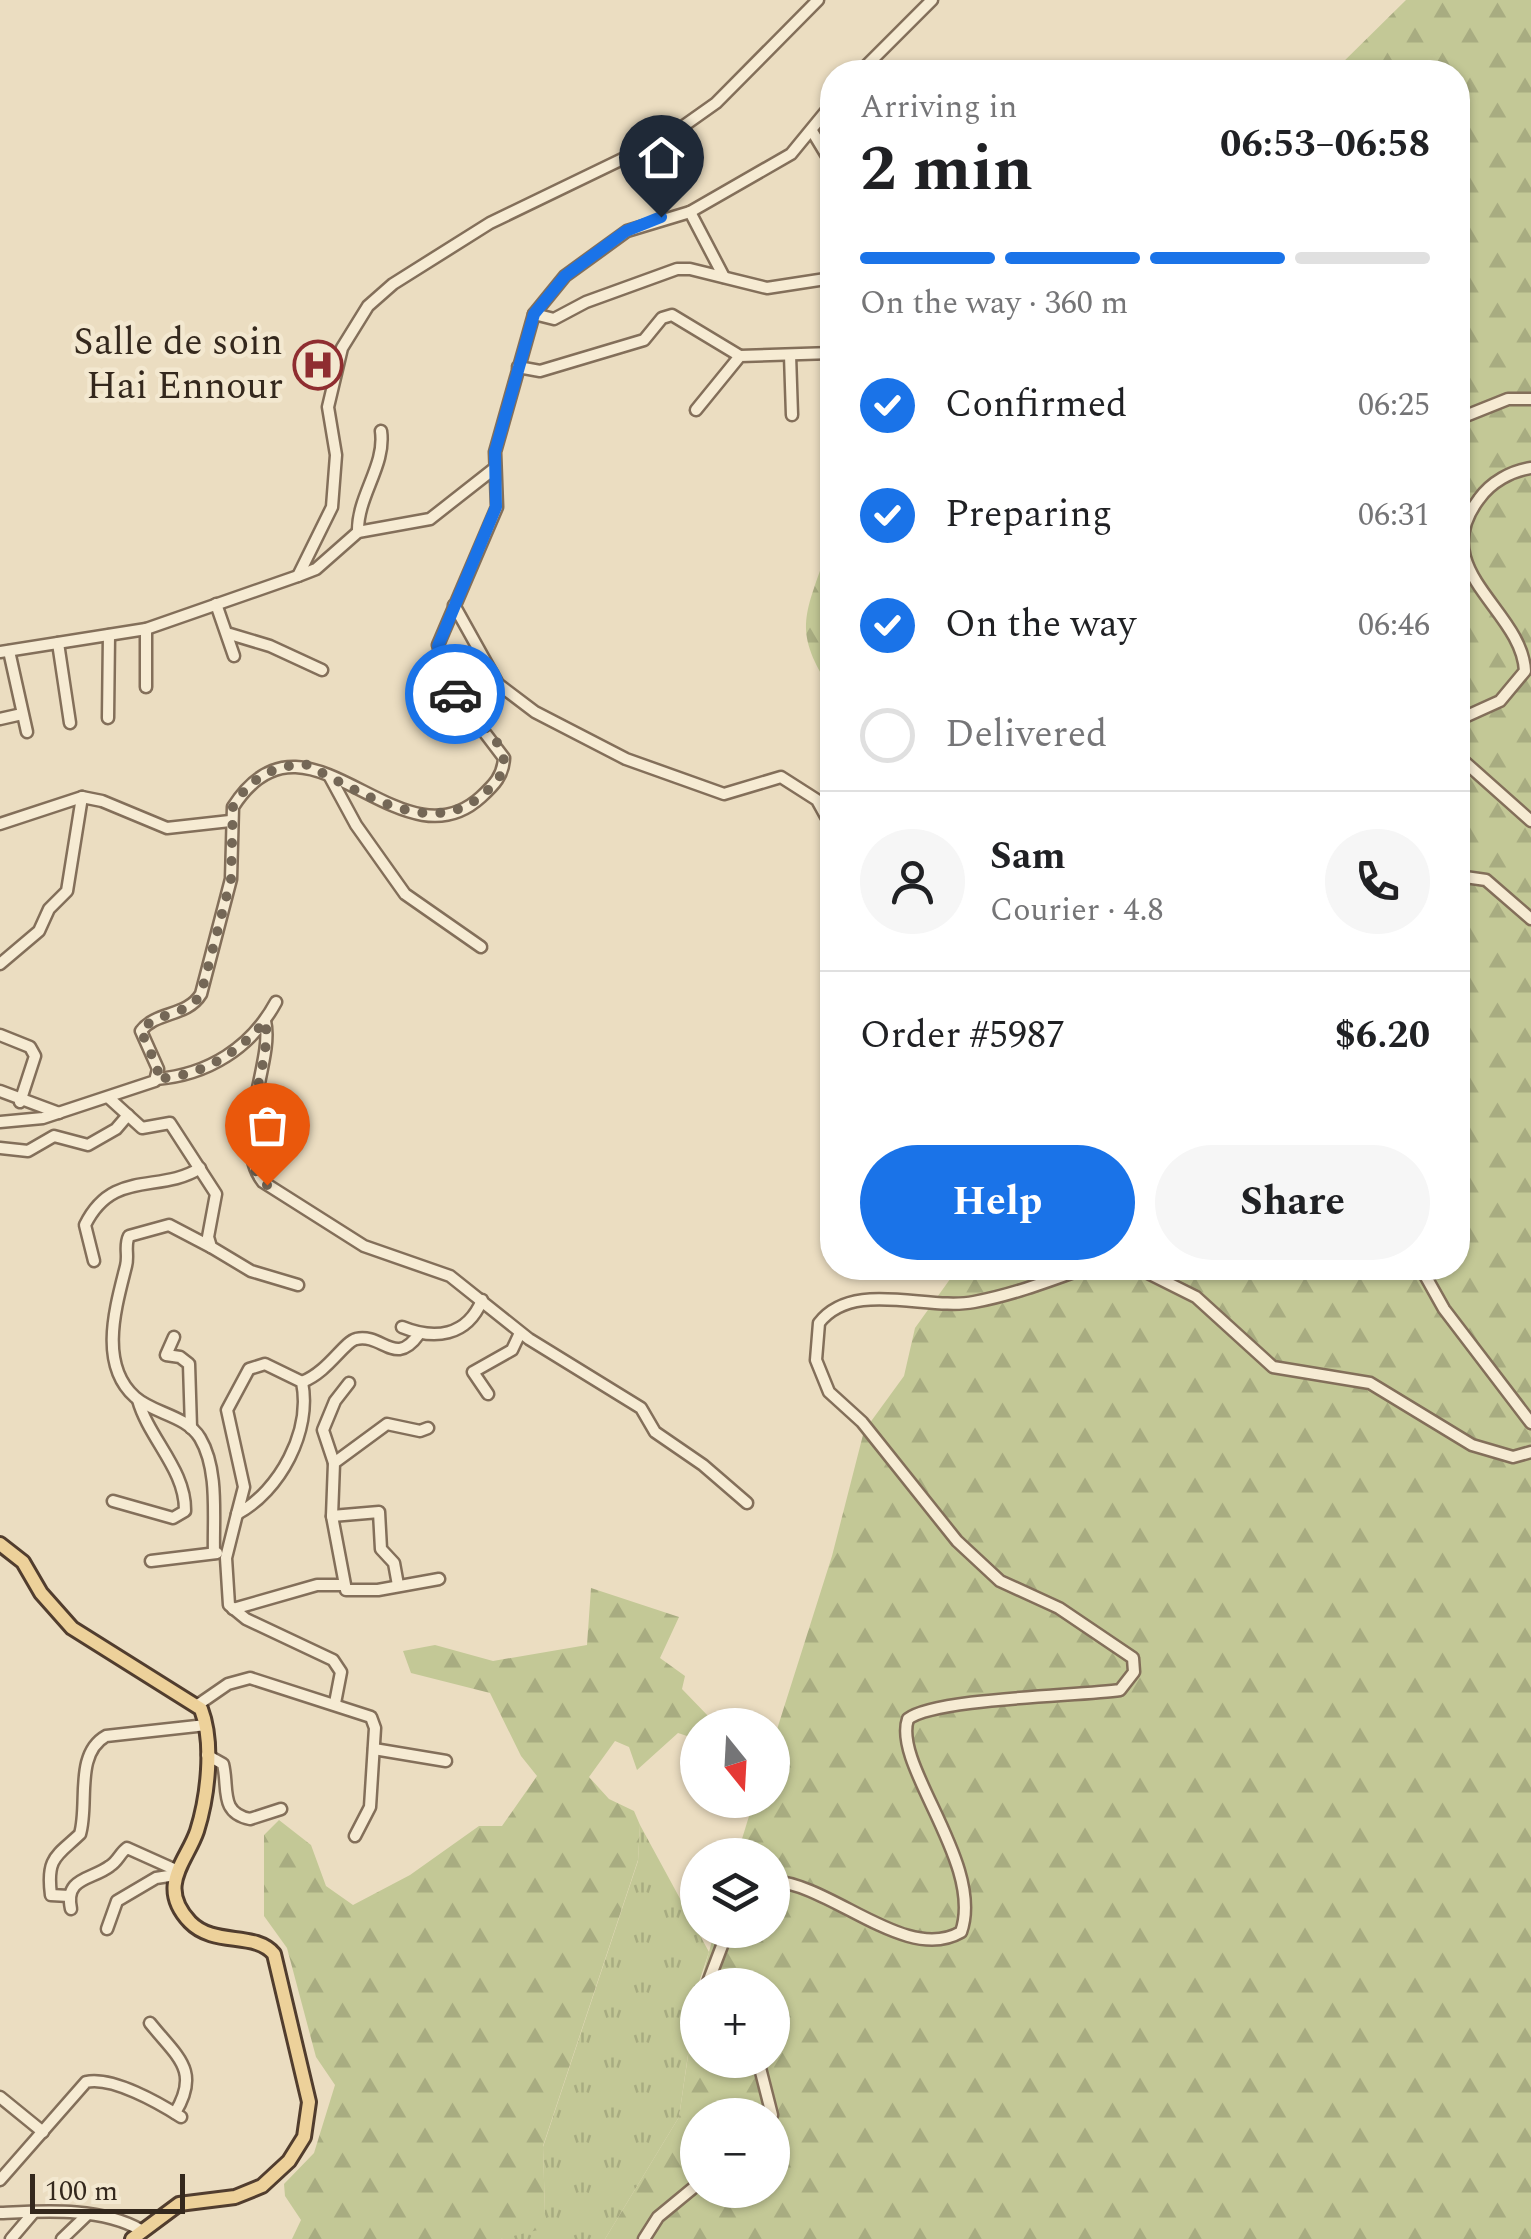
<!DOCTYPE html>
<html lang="en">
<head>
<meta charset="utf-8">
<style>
	:root { --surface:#fff; --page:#f6f6f6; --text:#202124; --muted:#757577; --line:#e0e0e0; --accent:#1a73e8 }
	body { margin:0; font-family:Spectral,serif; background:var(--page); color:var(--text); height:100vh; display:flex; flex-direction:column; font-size:38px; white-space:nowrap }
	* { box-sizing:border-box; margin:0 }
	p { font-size:32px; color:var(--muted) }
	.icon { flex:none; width:55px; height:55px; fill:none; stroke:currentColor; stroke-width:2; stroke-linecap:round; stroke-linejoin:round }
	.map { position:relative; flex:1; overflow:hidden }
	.panel { position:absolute; left:820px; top:60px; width:650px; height:1220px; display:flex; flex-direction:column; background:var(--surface); border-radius:40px; box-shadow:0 2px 8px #0004 }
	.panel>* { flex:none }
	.needle { width:65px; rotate:162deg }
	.controls { position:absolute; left:680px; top:1708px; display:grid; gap:20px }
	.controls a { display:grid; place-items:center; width:110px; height:110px; border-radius:50%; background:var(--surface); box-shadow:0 2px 8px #0004; font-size:50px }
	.scale { position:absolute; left:30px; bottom:25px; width:155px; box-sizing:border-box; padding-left:10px; border:5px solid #34281d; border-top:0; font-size:28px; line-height:35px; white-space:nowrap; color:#34281d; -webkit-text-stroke:8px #f3e8d0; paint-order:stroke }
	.pin { position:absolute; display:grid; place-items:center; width:85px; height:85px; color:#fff; margin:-102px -42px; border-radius:50% 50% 50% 0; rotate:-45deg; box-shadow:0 0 10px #0007 }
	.pin .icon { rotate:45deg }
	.courier { position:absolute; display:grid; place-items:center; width:100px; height:100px; margin:-50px; border:8px solid #1a73e8; border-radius:50%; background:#fff; color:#222; box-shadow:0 2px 12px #0007 }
	.headline em { font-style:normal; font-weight:700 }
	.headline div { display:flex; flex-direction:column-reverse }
	.headline { display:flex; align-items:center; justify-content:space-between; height:170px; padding:0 40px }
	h1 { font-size:65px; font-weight:700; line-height:75px }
	.bar { display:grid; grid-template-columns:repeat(4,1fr); gap:15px 10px; align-content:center; height:120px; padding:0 40px }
	.bar i { height:12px; border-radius:8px; background:var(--line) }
	.bar .on { background:var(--accent) }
	.bar p { grid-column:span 4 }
	.line { display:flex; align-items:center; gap:25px; padding:0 40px; border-top:2px solid var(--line) }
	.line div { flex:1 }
	.round { display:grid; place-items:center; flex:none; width:105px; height:105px; border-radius:52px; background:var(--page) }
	ol { padding:0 40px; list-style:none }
	li { display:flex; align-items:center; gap:30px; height:110px }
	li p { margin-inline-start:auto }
	li .icon { padding:10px; border-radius:50%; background:var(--accent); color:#fff; stroke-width:4 }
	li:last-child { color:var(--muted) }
	li i { width:55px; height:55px; border:5px solid var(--line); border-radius:50% }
	.cta { display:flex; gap:20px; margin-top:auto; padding:20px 40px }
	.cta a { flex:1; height:115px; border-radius:60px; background:var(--accent); color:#fff; font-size:40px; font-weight:700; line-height:115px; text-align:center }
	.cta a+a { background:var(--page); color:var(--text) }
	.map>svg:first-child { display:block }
	.grass { fill:url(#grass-tufts) }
	.forest { fill:url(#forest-firs); fill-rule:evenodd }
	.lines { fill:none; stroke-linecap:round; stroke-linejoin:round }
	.minor-casing { stroke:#836f5a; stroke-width:15 }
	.major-casing { stroke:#513d2e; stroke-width:18 }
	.minor { stroke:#f6ebd3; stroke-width:10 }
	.major { stroke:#edd19a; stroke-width:12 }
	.done { stroke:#746756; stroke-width:10; stroke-dasharray:0 18 }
	.route { stroke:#1a73e8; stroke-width:12 }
	.labels { text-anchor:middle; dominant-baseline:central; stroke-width:9; stroke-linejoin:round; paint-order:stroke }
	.poi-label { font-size:38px; fill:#34281d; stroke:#f3e8d0; text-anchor:end }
</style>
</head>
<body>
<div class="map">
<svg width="1531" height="2239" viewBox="0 0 1531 2239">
	<defs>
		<pattern id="grass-tufts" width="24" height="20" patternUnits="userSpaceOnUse" patternTransform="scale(2.5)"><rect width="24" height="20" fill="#c3c896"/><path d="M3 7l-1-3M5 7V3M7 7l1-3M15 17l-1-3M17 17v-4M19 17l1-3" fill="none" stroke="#a8ac81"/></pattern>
		<pattern id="forest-firs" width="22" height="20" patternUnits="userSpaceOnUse" patternTransform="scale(2.5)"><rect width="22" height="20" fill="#c3c896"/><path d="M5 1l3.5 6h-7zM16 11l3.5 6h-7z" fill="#a8ac81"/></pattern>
	</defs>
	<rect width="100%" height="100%" fill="#ebddc1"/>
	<path class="grass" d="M640,1825l69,127 -11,33 -19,132 -74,122h-104l44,-25 -2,-67 95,-286z"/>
	<g class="forest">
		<path d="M1406,0h125v2239h-926l74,-122 18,-123 1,66h74v-75h-72l15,-55h57v-75h-35l17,-55h18l1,-58 59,-186 32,-125 40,-55 11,-48 43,-60h500v-1196h-125zM698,2115h74v75h-74z"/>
		<path d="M832,551v140c-39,-59 -28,-74 -6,-137z"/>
		<path d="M591,1588l88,29 -19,41 25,18 -3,13 28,29 -5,7h-7l-2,14 -18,-6 -41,37 -8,-23 -14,-6 -26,36 20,22 25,12 6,14 -2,35 -95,286 2,68 -7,16 -37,9h-209l9,-19 -16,-24 -1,-12 30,-31 21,-68 -19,-28 -29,-109 -23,-32v-81l15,-15 32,25 15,41 27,19 57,-30 69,-49h23l35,-50 -16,-20 -31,-63 -79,-20 -8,-22 32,-6 58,16 94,-16z"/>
	</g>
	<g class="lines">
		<g class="minor-casing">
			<g id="minor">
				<path d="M860,72l72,-72"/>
				<path d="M812,131l20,33"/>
				<path d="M690,212l34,65"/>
				<path d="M534,314l20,5 32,-17 91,-33h13l77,19 65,-10"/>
				<path d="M790,355l2,60"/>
				<path d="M518,367l22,4 104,-31 18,-22 10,-3 68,41"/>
				<path d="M696,410l44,-54 92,-3"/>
				<path d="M1458,419l50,-20h23"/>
				<path d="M358,532c-1,-36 28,-66 23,-101"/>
				<path d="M298,576l34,-69 4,-52 -8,-48 14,-59 26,-42 25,-22 97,-61 178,-86 48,-34 102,-103"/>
				<path d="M216,604l18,52"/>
				<path d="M454,605l44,79 37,28 91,47 98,35 57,-17 36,23 15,27"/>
				<path d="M230,634l40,12 52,24"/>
				<path d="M58,643l12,80"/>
				<path d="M9,651l18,81"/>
				<path d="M0,652l146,-23 152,-53 18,-7 42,-37 72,-13 65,-51"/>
				<path d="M146,687v-58"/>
				<path d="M108,718l1,-83"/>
				<path d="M0,719l22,-5"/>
				<path d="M1458,720l42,-19 25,-30c-3,-62 -100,-101 -46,-172 12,-17 32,-28 52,-31"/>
				<path d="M1458,756l73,65"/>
				<path d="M330,777l26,48 49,69 76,53"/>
				<path d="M0,824l82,-27 20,4 65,27 63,-7"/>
				<path d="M1458,876l28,4 45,39"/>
				<path d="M0,964l39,-33 10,-22 18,-18 15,-94"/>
				<path d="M265,1021c10,39 -35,120 -2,161l101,64 86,30 79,63 112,69 14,24 48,33 44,38"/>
				<path d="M0,1035l30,12 5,9 -15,46"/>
				<path d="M156,1079c52,-4 95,-31 120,-77"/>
				<path d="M0,1091l59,22"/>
				<path d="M109,1098l33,30 28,-5 46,71 -8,43 3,10 40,24 47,14"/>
				<path d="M0,1122l43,-4 112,-37 3,-12 -17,-38c15,-20 46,-14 60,-37l30,-115 2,-72c74,-116 166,65 248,-10 13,-12 22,-21 23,-39l-54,-71 -12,-42 59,-138 -2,-55 39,-138 31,-38 62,-45 63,-19 101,-58 41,-50"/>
				<path d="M0,1148l28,3 26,-15 34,9 28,-16 12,-14"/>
				<path d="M211,1247l-42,-22 -40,11c-5,10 0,19 -3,30 -10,40 -28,98 9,131 19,17 51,18 65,41 19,32 13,79 14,115"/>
				<path d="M94,1261l-9,-36c28,-57 75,-31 115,-57"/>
				<path d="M1138,1268l58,29 77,70 97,16 102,62 41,12 18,-5"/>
				<path d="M1421,1268l23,41 87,114"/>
				<path d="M402,1327c32,13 65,10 80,-27"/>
				<path d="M174,1337l-8,18 14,2 9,7 2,64"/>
				<path d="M265,1364l37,18c10,49 -22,109 -65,132l7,-27 -17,-77 22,-41z"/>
				<path d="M302,1382c26,-10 42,-40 54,-43 27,-6 39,29 63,-5"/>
				<path d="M488,1394l-15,-22 39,-22 8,-17"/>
				<path d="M428,1428l-8,3 -33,-7 -53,39 -2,53 14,74h32l61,-11"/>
				<path d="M334,1463l-11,-33 12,-29 14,-18"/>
				<path d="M113,1501l60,17 12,-7c1,-41 -36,-72 -47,-111"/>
				<path d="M237,1514l-11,44 3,47 17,14 87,41 8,12 -6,31"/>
				<path d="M332,1516l47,-4 2,37 13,14 4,22"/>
				<path d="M151,1561l66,-8"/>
				<path d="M233,1609l84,-24h25"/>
				<path d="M199,1704l29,-20 22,-6 121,39 4,11 -5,79 -15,29"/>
				<path d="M374,1749l72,12"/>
				<path d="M207,1755l16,9c6,24 -4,49 27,55l31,-10"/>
				<path d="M772,1881c60,3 134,83 189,51 24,-68 -69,-167 -53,-213 27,-21 171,-23 212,-29l14,-18 -1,-14 -74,-50 -59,-27 -43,-40 -95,-119 -33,-30 -13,-32 3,-37c34,-44 108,-12 155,-21 38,-7 75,-21 111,-34"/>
				<path d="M69,1896l-18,-1c-5,-38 6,-39 29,-61 9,-30 -6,-80 26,-98l100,-11"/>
				<path d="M71,1909c-7,-32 21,-29 39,-43 8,-5 10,-13 17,-18l49,22"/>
				<path d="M107,1929l10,-28 39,-23 19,-3"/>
				<path d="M707,1985l21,-55"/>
				<path d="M150,2023c27,34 51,47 25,90"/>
				<path d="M758,2060l14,55"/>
				<path d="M0,2097l43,35"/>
				<path d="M0,2180l86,-98c26,-6 73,21 95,35"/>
				<path d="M0,2213c45,-2 101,-6 141,17"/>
				<path d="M11,2239l23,-27"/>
				<path d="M62,2239l25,-24"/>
				<path d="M644,2239l14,-22 40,-33"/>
			</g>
		</g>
		<g class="major-casing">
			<path id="major" d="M0,1544l23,18 18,31 31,35 129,81c13,34 7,87 -4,122 -10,30 -41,55 -7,91 24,25 65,9 84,32l35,148 -5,35 -15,24 -27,25 -27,11 -56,7 -47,35"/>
		</g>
		<use href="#minor" class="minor"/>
		<use href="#major" class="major"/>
	</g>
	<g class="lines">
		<path class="done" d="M267,1185c-42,-32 8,-124 -2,-164 -28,34 -65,55 -109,58l2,-10 -17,-38c15,-20 46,-14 60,-37l30,-115 2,-73c18,-28 39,-40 72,-42 56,28 130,80 184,25 9,-9 18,-19 14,-33 -6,-23 -35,-43 -48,-62"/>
		<path class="route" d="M455,694l-17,-48 58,-139 -1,-55 39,-138 31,-38 61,-45 35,-14"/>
	</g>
	<defs>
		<g id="hospital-ring" transform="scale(2.5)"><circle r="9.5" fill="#f3e8d0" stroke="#8f2d30" stroke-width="1.5"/><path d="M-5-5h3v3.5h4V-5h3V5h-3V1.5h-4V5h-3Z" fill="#8f2d30"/></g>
	</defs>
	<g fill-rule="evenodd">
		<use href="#hospital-ring" x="318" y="365"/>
	</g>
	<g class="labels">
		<g class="poi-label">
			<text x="283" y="343">Salle de soin<tspan x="283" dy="44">Hai Ennour</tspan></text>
		</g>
	</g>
</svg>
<div class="controls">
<a><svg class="needle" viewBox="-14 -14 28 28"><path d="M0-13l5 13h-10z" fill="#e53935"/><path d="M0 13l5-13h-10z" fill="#757577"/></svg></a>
<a><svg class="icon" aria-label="layers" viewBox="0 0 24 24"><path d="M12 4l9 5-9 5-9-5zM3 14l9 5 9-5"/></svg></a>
<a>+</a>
<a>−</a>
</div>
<div class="scale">100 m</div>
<div class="pin" style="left:267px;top:1185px;background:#ea580c"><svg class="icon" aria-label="bag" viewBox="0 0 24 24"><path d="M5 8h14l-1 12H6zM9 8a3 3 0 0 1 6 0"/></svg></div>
<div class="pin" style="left:661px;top:217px;background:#1f2937"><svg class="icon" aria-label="home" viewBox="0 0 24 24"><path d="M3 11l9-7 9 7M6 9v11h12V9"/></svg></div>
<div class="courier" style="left:455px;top:694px"><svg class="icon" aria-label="car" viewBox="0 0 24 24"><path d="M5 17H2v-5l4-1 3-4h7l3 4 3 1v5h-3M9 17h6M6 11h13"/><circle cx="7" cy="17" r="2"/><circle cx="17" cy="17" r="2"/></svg></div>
<section class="panel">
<div class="headline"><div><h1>2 min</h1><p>Arriving in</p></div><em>06:53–06:58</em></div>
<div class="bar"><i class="on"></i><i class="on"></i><i class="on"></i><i></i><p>On the way · 360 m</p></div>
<ol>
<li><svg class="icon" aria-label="check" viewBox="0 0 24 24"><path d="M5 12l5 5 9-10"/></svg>Confirmed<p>06:25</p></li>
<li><svg class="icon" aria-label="check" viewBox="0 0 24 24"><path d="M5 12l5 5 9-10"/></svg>Preparing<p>06:31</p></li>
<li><svg class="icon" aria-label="check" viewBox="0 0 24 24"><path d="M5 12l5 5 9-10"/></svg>On the way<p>06:46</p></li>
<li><i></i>Delivered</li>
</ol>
<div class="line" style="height:180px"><a class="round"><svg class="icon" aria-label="person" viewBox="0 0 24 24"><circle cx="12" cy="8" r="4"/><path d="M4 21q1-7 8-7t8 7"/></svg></a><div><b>Sam</b><p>Courier · 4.8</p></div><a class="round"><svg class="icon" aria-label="phone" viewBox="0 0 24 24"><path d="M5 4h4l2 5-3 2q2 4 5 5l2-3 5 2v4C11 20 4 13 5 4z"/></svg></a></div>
<div class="line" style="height:130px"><div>Order #5987</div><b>$6.20</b></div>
<div class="cta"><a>Help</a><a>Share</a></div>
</section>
</div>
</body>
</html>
